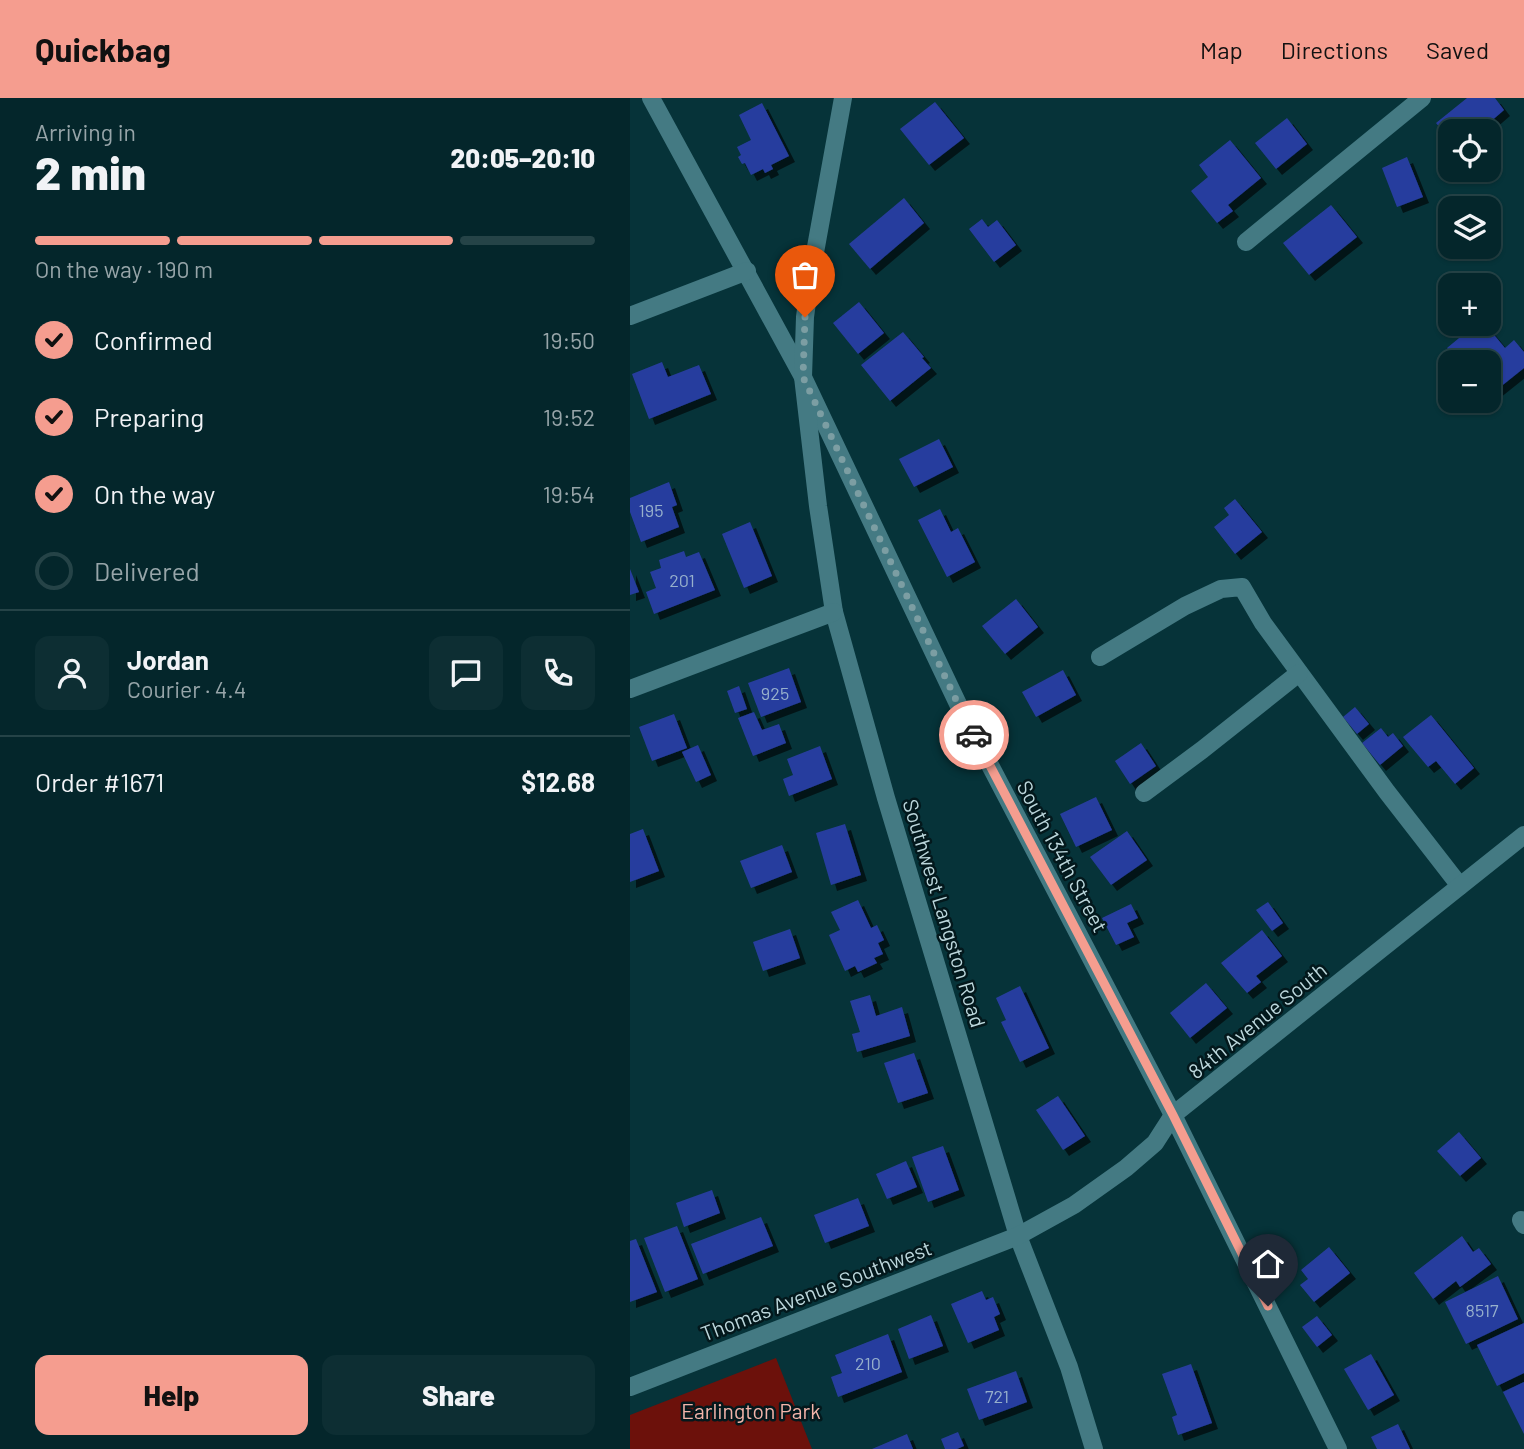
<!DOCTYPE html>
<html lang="en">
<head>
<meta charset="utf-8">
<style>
	:root { --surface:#04262b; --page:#0d2e33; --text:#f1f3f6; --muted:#97a5a9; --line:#254347; --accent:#f59d8f }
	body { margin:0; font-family:Barlow,sans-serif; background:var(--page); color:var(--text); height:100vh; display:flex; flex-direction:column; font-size:26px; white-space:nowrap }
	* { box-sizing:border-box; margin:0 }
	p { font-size:23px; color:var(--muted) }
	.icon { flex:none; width:38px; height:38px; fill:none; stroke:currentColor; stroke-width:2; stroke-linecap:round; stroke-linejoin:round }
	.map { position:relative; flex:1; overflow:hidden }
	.panel { display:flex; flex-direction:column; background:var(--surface); width:630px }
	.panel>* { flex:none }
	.buttons { position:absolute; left:808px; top:21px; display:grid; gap:14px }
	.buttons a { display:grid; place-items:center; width:63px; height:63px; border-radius:14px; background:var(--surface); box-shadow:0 2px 5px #0004,0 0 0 2px var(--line); font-size:35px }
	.pin { position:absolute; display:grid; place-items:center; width:60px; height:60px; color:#fff; margin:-72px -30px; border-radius:50% 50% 50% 0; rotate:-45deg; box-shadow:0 0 7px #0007 }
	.pin .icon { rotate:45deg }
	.courier { position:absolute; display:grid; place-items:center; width:70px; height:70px; margin:-35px; border:5px solid #f59d8f; border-radius:50%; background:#fff; color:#222; box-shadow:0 2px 9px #0007 }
	.overview em { font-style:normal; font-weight:800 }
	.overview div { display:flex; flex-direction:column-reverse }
	.overview { display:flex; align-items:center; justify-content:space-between; height:119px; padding:0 35px }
	h1 { font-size:46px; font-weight:800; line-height:52px }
	.bar { display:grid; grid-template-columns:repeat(4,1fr); gap:10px 7px; align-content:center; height:84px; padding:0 35px }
	.bar i { height:9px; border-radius:5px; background:var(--line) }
	.bar .selected { background:var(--accent) }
	.bar p { grid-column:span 4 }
	.line { display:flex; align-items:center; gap:18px; padding:0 35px; border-top:2px solid var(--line) }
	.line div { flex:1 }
	.round { display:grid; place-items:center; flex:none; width:74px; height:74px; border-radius:14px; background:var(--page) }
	ol { padding:0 35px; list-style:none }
	li { display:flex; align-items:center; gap:21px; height:77px }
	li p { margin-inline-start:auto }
	li .icon { padding:7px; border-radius:50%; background:var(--accent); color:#111; stroke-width:4 }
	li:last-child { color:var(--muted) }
	li i { width:38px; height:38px; border:4px solid var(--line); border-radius:50% }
	.action { display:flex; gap:14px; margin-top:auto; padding:14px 35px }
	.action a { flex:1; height:80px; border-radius:14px; background:var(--accent); color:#111; font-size:28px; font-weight:800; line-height:80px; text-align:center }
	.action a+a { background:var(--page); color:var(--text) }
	header { display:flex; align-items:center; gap:42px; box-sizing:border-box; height:98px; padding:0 35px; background:var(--accent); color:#111 }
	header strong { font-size:33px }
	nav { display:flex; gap:38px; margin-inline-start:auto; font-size:24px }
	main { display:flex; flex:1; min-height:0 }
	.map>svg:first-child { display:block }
	.green { fill:#6c110b }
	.building { fill:#283d9e; filter:url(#shadow) }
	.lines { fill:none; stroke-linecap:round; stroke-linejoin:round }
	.minor { stroke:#447a83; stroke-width:18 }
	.done { stroke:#7c9ea3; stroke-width:7; stroke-dasharray:0 12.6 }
	.route { stroke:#f59d8f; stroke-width:9 }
	.labels { text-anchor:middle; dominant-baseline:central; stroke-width:5; stroke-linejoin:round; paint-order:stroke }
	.number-label { font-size:18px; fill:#97b0cc }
	.street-label { font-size:21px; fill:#bcd7dc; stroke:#03181c }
	.park-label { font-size:21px; fill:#f3b4aa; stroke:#03181c }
</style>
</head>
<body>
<header>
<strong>Quickbag</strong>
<nav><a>Map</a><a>Directions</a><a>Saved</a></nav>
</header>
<main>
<section class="panel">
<div class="overview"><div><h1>2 min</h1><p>Arriving in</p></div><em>20:05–20:10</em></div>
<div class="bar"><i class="selected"></i><i class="selected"></i><i class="selected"></i><i></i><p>On the way · 190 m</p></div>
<ol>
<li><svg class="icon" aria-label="check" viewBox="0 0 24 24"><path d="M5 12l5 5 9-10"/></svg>Confirmed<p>19:50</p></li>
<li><svg class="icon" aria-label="check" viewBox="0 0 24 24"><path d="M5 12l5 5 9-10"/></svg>Preparing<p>19:52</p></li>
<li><svg class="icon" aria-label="check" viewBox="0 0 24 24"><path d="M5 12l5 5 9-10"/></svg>On the way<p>19:54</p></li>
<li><i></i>Delivered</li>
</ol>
<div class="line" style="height:126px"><a class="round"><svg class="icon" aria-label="person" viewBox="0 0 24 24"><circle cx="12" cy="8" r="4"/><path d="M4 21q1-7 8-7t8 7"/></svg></a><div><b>Jordan</b><p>Courier · 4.4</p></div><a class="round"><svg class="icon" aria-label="chat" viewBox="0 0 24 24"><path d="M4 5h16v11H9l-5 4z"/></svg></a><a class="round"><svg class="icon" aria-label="phone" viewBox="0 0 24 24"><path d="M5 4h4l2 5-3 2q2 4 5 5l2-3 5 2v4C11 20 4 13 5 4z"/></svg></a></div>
<div class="line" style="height:91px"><div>Order #1671</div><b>$12.68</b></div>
<div class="action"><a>Help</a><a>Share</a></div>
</section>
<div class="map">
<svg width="894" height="1351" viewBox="0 0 894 1351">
	<defs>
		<filter id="shadow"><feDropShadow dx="6" dy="6" stdDeviation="0" flood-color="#0009"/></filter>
	</defs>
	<rect width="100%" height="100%" fill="#063339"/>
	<path class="green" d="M146,1260l36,91h-182v-34z"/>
	<g class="building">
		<path d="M837,0h28l9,12 -15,13 6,8 -6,5v-5h-38v10l-15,-18z"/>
		<path d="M305,4l29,36 -35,27 -29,-36z"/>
		<path d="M132,5l27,53 -18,9 2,4 -8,4 -2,-4 -12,6 -6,-12 -3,1 -4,-7 3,-2 -4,-8 14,-7 -12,-25z"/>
		<path d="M657,20l20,26 -31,25 -21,-26z"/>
		<path d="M600,42l31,38 -33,27 5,6 -16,12 -26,-32 17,-14 -9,-12z"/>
		<path d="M777,59l16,40 -26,10 -15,-39z"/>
		<path d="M274,100l20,25 -54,46 -21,-25z"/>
		<path d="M701,107l26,32 -48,38 -26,-32z"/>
		<path d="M352,121l6,8 9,-7 19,25 -22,17 -25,-33z"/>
		<path d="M229,204l25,31 -26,21 -25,-31z"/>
		<path d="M846,226h9l20,24 9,-8 10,12v16l-35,28v-34h-30l-12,-14z"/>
		<path d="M273,234l21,25 -2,1 9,10 -41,33 -29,-36z"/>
		<path d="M32,264l6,15 31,-12 12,29 -62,25 -17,-45z"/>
		<path d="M309,341l14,28 -39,20 -15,-28z"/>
		<path d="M39,384l8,23 -5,2 7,20 -38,15 -11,-30v-14z"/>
		<path d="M605,401l27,33 -27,22 -21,-27 15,-12 -5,-7z"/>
		<path d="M310,411l11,23 7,-4 17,34 -28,15 -29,-57z"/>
		<path d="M120,424l22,54 -28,12 -22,-54z"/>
		<path d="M54,453l2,6 13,-5 16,38 -61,24 -8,-22 10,-4 -6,-16 11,-4 -2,-8z"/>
		<path d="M0,471l9,23 -9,3z"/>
		<path d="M386,501l22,28 -33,27 -23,-28z"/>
		<path d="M159,570l12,34 -40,15 -13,-34z"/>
		<path d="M433,572l13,25 -40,22 -14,-25z"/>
		<path d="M109,588l8,23 -12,4 -8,-22z"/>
		<path d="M725,609l14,17 -12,10 -14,-17z"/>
		<path d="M124,614l8,18 17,-6 7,19 -33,13 -15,-38z"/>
		<path d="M44,616l13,34 -35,13 -13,-34z"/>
		<path d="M801,617l43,53 -19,16 -19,-23 -8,6 -25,-30z"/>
		<path d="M751,630l7,9 5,-4 10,13 -23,19 -18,-22z"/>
		<path d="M511,645l15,23 -26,18 -15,-23z"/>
		<path d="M68,647l13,30 -15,7 -14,-30z"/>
		<path d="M190,648l12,33 -43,17 -6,-17 10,-4 -6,-16z"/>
		<path d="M466,699l16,33 -36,17 -16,-33z"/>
		<path d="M215,726l16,51 -30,10 -15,-52z"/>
		<path d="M13,731l16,42 -29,11v-48z"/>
		<path d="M497,733l20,29 -36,25 -21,-28z"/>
		<path d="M152,747l10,27 -41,16 -11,-27z"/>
		<path d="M228,802l13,28 6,-3 7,15 -6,3 5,11 -9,4 3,5 -19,9 -3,-6 -10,5 -16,-36 11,-5 -9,-18z"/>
		<path d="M638,804l15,21 -11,8 -16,-21z"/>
		<path d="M501,806l7,14 -11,5 7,14 -18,8 -14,-27z"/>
		<path d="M160,831l10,29 -37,13 -10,-29z"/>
		<path d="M632,832l20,26 -26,20 5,6 -14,11 -26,-30z"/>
		<path d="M576,885l21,25 -37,30 -20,-25z"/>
		<path d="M390,888l29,62 -29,14 -19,-40 5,-2 -10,-22z"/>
		<path d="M240,897l6,21 26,-9 8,29 -53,16 -5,-18 8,-2 -10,-31z"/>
		<path d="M284,955l14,40 -30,10 -14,-40z"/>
		<path d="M428,998l27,40 -22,14 -27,-40z"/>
		<path d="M829,1034l22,26 -21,18 -23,-25z"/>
		<path d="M313,1048l16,44 -31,12 -16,-45z"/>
		<path d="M276,1063l11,26 -30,12 -11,-25z"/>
		<path d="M82,1092l8,23 -36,14 -8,-24z"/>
		<path d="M228,1100l11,28 -44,17 -11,-28z"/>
		<path d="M131,1119l12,29 -70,28 -12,-30z"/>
		<path d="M47,1128l21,53 -33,13 -21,-54z"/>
		<path d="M832,1138l11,16 6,-4 12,16 -31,23 -4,-6 -23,18 -19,-26z"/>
		<path d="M6,1141l21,53 -27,10v-61z"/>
		<path d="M699,1149l21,26 -36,29 -14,-17 8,-6 -7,-9z"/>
		<path d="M868,1178l20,43 -52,25 -21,-42z"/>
		<path d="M352,1193l4,9 7,-3 7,17 -6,3 5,13 -31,13 -17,-39z"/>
		<path d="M301,1217l12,31 -34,13 -11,-30z"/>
		<path d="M687,1218l15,19 -15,12 -15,-20z"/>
		<path d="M894,1225v50l-27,13 -20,-41z"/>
		<path d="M258,1236l14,38 -64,25 -7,-20 11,-4 -7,-18z"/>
		<path d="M741,1256l23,41 -26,15 -24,-41z"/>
		<path d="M561,1266l21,59 -34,12 -6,-18 5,-2 -15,-41z"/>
		<path d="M386,1273l11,31 -48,18 -12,-31z"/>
		<path d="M894,1284v52l-21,-42z"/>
		<path d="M768,1326l12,25h-33l-6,-12z"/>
		<path d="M328,1334l6,14 -7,3h-12l-4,-10z"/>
		<path d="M277,1336l6,15h-41z"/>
	</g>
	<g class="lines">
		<g class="minor">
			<path d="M21,0l152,279 155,327 215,411 165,334"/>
			<path d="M213,0l-33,182 -5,37 -2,60 15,129 16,106 52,186 132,438 51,131 25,82"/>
			<path d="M616,144l176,-144"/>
			<path d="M0,218l117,-45"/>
			<path d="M470,559l85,-51 36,-17 21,-2 21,36 124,169 73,94"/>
			<path d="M0,591l204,-77"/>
			<path d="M514,695l58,-43 97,-77"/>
			<path d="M891,1122l3,5"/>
			<path d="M0,1289l388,-151 56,-31 52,-37 29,-25 18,-28 351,-280"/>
		</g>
	</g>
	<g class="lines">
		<path class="done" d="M175,219l-2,60 155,327 16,31"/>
		<path class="route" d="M344,637l199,380 95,191"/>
	</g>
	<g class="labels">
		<g class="number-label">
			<text x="21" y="412">195</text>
			<text x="52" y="482">201</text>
			<text x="145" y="595">925</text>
			<text x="852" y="1212">8517</text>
			<text x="238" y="1265">210</text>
			<text x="367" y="1298">721</text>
		</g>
		<g class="street-label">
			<text transform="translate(433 758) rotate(62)">South 134th Street</text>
			<text transform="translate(315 815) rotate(73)">Southwest Langston Road</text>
			<text transform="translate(627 922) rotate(-39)">84th Avenue South</text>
			<text transform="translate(186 1192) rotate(-21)">Thomas Avenue Southwest</text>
		</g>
		<g class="park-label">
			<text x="121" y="1312">Earlington Park</text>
		</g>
	</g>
</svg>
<div class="buttons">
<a><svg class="icon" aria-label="locate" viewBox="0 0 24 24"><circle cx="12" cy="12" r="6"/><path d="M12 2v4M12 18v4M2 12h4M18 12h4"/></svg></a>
<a><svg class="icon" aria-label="layers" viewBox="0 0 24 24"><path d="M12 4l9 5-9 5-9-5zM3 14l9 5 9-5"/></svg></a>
<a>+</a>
<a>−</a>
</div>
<div class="pin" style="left:175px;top:219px;background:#ea580c"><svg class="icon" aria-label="bag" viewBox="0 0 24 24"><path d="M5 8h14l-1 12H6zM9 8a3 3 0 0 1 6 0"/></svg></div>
<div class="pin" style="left:638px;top:1208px;background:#1f2937"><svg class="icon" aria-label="home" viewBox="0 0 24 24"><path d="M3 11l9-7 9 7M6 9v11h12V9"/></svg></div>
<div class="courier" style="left:344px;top:637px"><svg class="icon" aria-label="car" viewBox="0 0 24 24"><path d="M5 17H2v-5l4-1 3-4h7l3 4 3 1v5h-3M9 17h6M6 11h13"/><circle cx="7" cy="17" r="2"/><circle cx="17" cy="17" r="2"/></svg></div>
</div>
</main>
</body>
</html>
